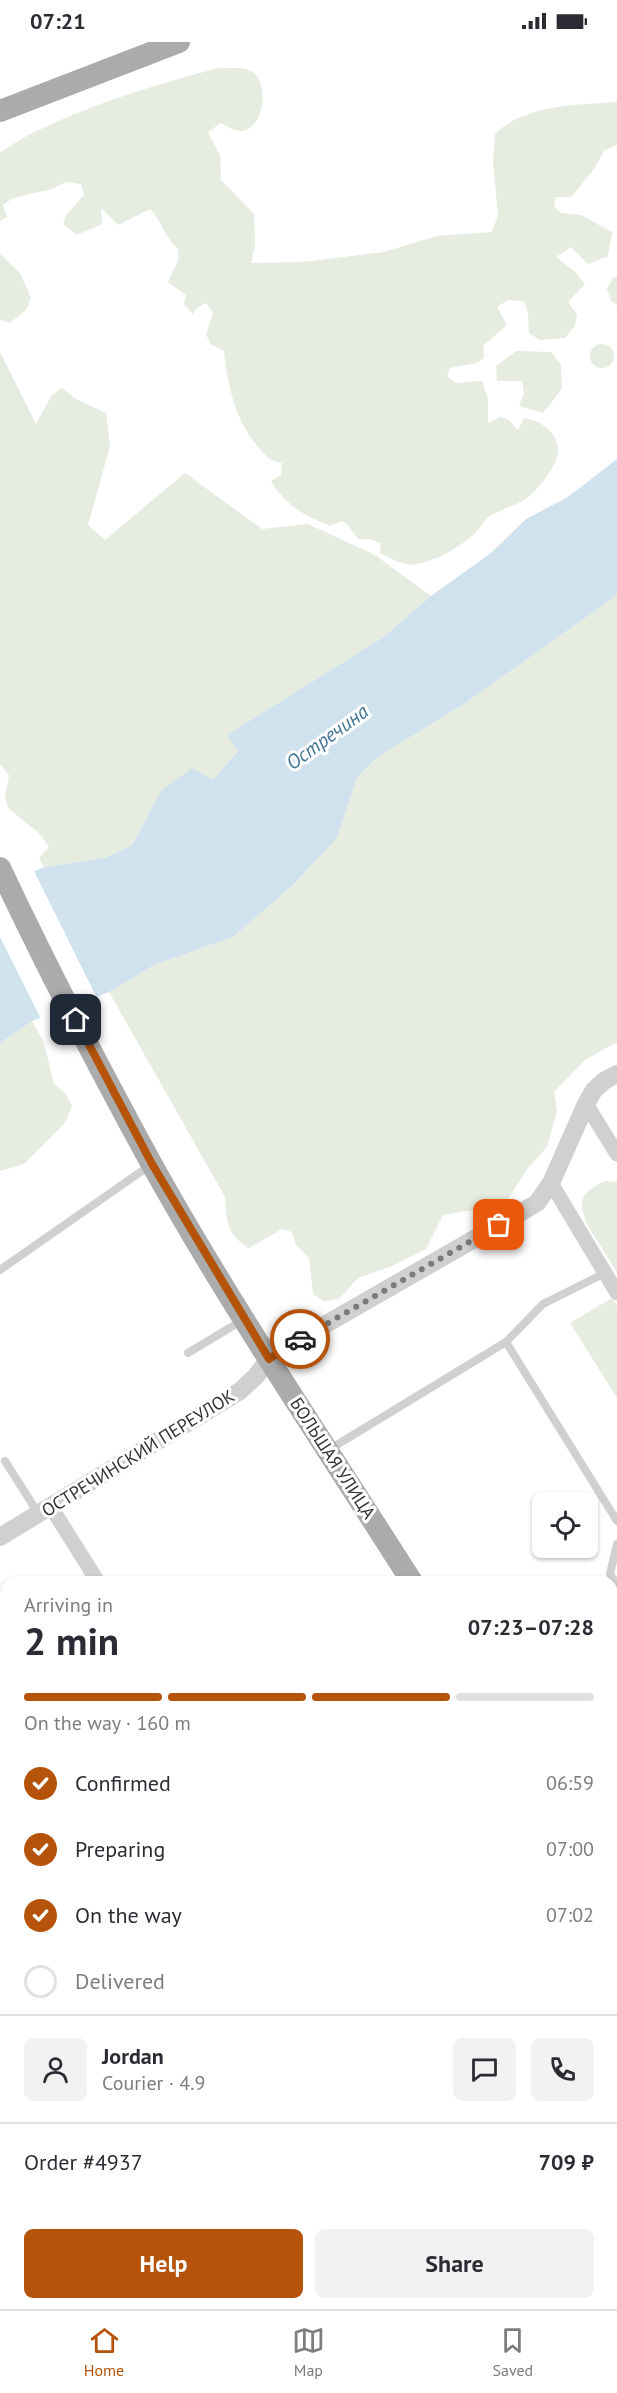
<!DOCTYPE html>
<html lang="en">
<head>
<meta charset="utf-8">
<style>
	:root { --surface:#fff; --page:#f2f2f3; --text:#2b2b33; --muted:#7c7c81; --line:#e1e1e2; --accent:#b45309 }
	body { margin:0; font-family:"PT Sans",sans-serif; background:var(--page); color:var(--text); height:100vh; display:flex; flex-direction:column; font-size:22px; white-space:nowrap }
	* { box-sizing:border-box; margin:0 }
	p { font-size:20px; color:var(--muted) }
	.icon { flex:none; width:33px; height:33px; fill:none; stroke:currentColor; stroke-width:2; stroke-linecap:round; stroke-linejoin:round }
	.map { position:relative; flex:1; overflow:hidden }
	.side { position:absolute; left:0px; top:1534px; width:618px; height:734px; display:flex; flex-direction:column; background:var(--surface); border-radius:18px 18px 0 0; box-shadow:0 2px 4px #0004 }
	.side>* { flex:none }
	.fabs { position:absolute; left:532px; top:1450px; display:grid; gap:12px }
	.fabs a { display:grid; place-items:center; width:66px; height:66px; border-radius:9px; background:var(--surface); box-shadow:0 2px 4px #0004; font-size:30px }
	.pin { position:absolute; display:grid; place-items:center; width:51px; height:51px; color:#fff; margin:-26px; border-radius:12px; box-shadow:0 3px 9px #0006 }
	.courier { position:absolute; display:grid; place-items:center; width:60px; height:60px; margin:-30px; border:4px solid #b45309; border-radius:50%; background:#fff; color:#222; box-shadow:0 2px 8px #0007 }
	.head em { font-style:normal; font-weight:600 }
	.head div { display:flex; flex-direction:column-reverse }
	.head { display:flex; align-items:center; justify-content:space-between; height:102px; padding:0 24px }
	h1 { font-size:39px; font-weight:600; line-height:45px }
	.bar { display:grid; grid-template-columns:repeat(4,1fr); gap:9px 6px; align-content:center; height:72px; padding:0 24px }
	.bar i { height:8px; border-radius:4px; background:var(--line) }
	.bar .active { background:var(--accent) }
	.bar p { grid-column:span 4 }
	.line { display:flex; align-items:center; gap:15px; padding:0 24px; border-top:2px solid var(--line) }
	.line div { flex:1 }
	.round { display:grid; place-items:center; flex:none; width:63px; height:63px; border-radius:9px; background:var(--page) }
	ol { padding:0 24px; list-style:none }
	li { display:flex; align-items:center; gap:18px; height:66px }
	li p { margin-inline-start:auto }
	li .icon { padding:6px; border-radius:50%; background:var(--accent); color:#fff; stroke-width:4 }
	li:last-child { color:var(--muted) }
	li i { width:33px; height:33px; border:3px solid var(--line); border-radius:50% }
	.action { display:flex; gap:12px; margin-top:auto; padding:12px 24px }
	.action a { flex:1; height:69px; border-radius:9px; background:var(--accent); color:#fff; font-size:24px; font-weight:600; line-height:69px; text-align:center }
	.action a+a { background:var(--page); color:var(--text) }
	.status { display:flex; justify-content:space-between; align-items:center; height:42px; padding:0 30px; background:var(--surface); direction:ltr }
	.status svg { height:16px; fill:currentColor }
	.menu { display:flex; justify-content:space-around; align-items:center; height:84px; border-top:2px solid var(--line); background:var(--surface); font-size:16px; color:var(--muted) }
	.menu a { display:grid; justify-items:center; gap:3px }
	.menu .active { color:var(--accent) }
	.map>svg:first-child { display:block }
	.green { fill:#e6ecdf }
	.water { fill:#cfe2ee }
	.pier { fill:#fff }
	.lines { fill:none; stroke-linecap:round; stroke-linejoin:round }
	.service { stroke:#d0d0d0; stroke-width:8 }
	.minor { stroke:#d0d0d0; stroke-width:15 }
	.tertiary { stroke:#d0d0d0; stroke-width:18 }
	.primary { stroke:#ababab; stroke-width:22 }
	.done { stroke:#7a7a7a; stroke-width:6; stroke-dasharray:0 10.8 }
	.route { stroke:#b45309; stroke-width:8 }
	.labels { text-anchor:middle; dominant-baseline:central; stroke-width:6; stroke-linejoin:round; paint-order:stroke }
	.street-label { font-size:18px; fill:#333; stroke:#fff }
	.water-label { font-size:20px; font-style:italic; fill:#3f7597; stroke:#fff }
</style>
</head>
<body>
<div class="status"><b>07:21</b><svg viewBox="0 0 49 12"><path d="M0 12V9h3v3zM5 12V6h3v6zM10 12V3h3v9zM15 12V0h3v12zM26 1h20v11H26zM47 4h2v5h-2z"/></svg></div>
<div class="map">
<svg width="617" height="2267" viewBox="0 0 617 2267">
	<rect width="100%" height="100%" fill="#fff"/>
	<g class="green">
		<path d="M218,26c9,1 20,-1 28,1 25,6 20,57 -3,62 -8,1 -16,-5 -22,-8l-13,9 12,23 1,25 33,34 1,32 -4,17 52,-1 81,-10 53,-16 55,-4 6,-17 -5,-52 2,-29c31,-30 81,-29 122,-32v43l-13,6 -10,18 -23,28h-15l-2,9 7,7 20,2 31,17 -4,24 -20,8 -17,-17 -15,10 18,14 11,13 -17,18 9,12 -2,12 -10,12 -25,2 -11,-7 -1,-20 -4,-12 -16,-1 -11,7 10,18 -24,21 1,12 -8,5 -26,5 -3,8 9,7 26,-2 6,18v24l12,-6 8,2 10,11 6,-12c17,2 36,16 34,35 -2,14 -20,37 -31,45 -11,8 -26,11 -37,18 -6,4 -12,15 -18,20 -13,12 -48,32 -66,28 -9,-2 -18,-7 -26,-11l1,-10 -11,-4h-11c-7,-6 -8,-13 -17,-18l-12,5c-25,-10 -45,-21 -59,-45l10,-6 1,-12c-10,-1 -17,-7 -23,-15 -24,-28 -31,-61 -35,-97l-13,-7 -5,-9 7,-23 -7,-9 -9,5 -4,6 -9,-10 2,-9 -18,-13 11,-24 -1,-9c-13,-11 -16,-28 -28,-40l-32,16 -17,-17 1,16 -25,11 -14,-11 4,-10 17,-19 -3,-11 -15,-2 -14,7 -39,9 -10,7 4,12 -7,4v-69c8,-3 15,-10 23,-14 61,-32 129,-52 195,-70z"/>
		<path d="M0,212l20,19 11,25 -5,12 -16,13 -10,-3z"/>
		<path d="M617,235v28l-6,-4 -4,-12 6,-11z"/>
		<circle cx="602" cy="314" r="12"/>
		<path d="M516,309l35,1 10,13 1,24 -19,24 -24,-7 5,-12 -2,-13h-25l-1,-15z"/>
		<path d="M0,310l36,72 16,-29 10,-7 14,11 30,14 4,33 -22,79 17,15 80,-67 77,56 46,-5 67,31 56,41 -49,42 -155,97 11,16 -25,29 -52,11 -29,54 -27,13 -61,9 -5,-9 10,-11 -10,-14 -31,-25 -3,-11 4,-22 -9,-11z"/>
		<path d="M617,553v447l-32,18 -31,32 3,19 -10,36 -19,21 -24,37 -61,10 -17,34 -34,17 -34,12 -19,21 -16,2 -10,-7 -4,-36 -13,-13 -4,-13 -10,-3 -33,19c-23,-14 -22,-26 -24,-51l-116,-205 45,-27 79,-28 59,-51 45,-48 20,-60 19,-20 88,-54z"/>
		<path d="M32,979l12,22 10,41 11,9 7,13 -7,17 -41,41 -24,7v-128z"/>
		<path d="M606,1139l11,1v90c-8,-12 -15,-24 -23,-36 -15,-26 -21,-42 12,-55z"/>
		<path d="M612,1256l5,8v92l-47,-75z"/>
		<path d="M612,1545l5,8v63l-5,3z"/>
		<path d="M617,1972v295h-62l-14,-5h71v-287z"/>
		<path d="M0,2065l6,6v95l-6,-7z"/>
	</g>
	<path class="water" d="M617,417v136l-153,109 -88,54 -19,20 -20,60 -45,48 -59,51 -79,28 -45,27 -77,29 -32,22v-156l44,-20 61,-9 27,-13 29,-54 31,-23 21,12 25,-29 -11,-16 155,-97 49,-42 60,-43 35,-34 42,-22z"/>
	<path class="pier" d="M33,827l65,131 -56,21 -42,-84v-53z"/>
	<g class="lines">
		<g class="service">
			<path d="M0,1228l149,-104"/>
			<path d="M506,1300l111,179"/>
			<path d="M188,1311l53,-32"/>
			<path d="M330,1407l176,-107 37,-38 62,-31"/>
			<path d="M5,1419l33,52"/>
			<path d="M617,1502l-7,30 7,11"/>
		</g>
		<g class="minor">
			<path d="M586,1062l31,50"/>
			<path d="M551,1141l66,110"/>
			<path d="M51,1465l47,75"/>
			<path d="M612,1659l5,-3"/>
			<path d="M612,1968l5,-4"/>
			<path d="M515,2262l4,5"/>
			<path d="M460,2267l30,-5"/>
		</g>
		<g class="tertiary">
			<path d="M0,1495l240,-146 16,-15 13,-17 38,-24 230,-132 14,-20 35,-79 8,-14 10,-9 13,-7"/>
			<path d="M0,2027l6,10"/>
			<path d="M144,2262l3,5"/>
		</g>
		<g class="primary">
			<path d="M0,69l179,-69"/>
			<path d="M0,826c47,100 98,198 151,295 80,144 173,280 261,419"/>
			<path d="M612,1856l5,8"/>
		</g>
	</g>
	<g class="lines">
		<path class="done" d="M300,1297l199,-114"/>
		<path class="route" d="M76,978l76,144 117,195 31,-20"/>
	</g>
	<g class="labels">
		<g class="street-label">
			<text transform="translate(138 1411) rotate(-32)">ОСТРЕЧИНСКИЙ ПЕРЕУЛОК</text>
			<text transform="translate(333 1416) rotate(57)">БОЛЬШАЯ УЛИЦА</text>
		</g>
		<g class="water-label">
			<text transform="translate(327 695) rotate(-36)">Остречина</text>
		</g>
	</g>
</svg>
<div class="fabs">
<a><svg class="icon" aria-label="locate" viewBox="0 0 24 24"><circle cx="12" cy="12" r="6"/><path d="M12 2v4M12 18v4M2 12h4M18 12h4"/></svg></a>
</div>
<div class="pin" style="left:499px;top:1183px;background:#ea580c"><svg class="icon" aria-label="bag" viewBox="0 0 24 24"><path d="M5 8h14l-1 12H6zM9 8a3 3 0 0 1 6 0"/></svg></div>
<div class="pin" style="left:76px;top:978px;background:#1f2937"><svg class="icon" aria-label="home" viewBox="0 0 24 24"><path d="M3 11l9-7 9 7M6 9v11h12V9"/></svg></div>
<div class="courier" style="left:300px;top:1297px"><svg class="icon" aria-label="car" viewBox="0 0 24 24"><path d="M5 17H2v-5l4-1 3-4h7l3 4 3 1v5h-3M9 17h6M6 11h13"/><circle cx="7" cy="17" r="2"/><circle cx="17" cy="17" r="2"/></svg></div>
<section class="side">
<div class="head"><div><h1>2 min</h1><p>Arriving in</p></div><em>07:23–07:28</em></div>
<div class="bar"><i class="active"></i><i class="active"></i><i class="active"></i><i></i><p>On the way · 160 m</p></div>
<ol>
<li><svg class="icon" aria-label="check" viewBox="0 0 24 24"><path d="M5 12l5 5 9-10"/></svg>Confirmed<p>06:59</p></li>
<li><svg class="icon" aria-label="check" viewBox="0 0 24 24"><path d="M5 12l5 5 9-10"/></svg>Preparing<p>07:00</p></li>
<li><svg class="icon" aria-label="check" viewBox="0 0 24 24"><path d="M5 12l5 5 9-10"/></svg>On the way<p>07:02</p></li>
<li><i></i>Delivered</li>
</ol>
<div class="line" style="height:108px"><a class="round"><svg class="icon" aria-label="person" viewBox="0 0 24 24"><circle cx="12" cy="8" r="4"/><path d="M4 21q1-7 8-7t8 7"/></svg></a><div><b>Jordan</b><p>Courier · 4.9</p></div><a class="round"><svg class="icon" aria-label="chat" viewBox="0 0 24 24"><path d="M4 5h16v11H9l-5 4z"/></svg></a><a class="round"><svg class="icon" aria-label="phone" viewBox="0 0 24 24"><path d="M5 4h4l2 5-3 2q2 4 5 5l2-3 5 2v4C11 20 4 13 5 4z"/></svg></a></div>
<div class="line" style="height:78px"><div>Order #4937</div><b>709 ₽</b></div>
<div class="action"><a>Help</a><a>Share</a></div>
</section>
</div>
<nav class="menu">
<a class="active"><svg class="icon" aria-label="home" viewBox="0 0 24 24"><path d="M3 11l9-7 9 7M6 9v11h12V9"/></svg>Home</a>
<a><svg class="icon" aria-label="map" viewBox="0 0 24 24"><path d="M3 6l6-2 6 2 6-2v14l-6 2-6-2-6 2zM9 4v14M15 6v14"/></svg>Map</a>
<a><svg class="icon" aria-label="saved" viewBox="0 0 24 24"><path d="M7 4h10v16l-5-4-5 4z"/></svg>Saved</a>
</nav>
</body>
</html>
